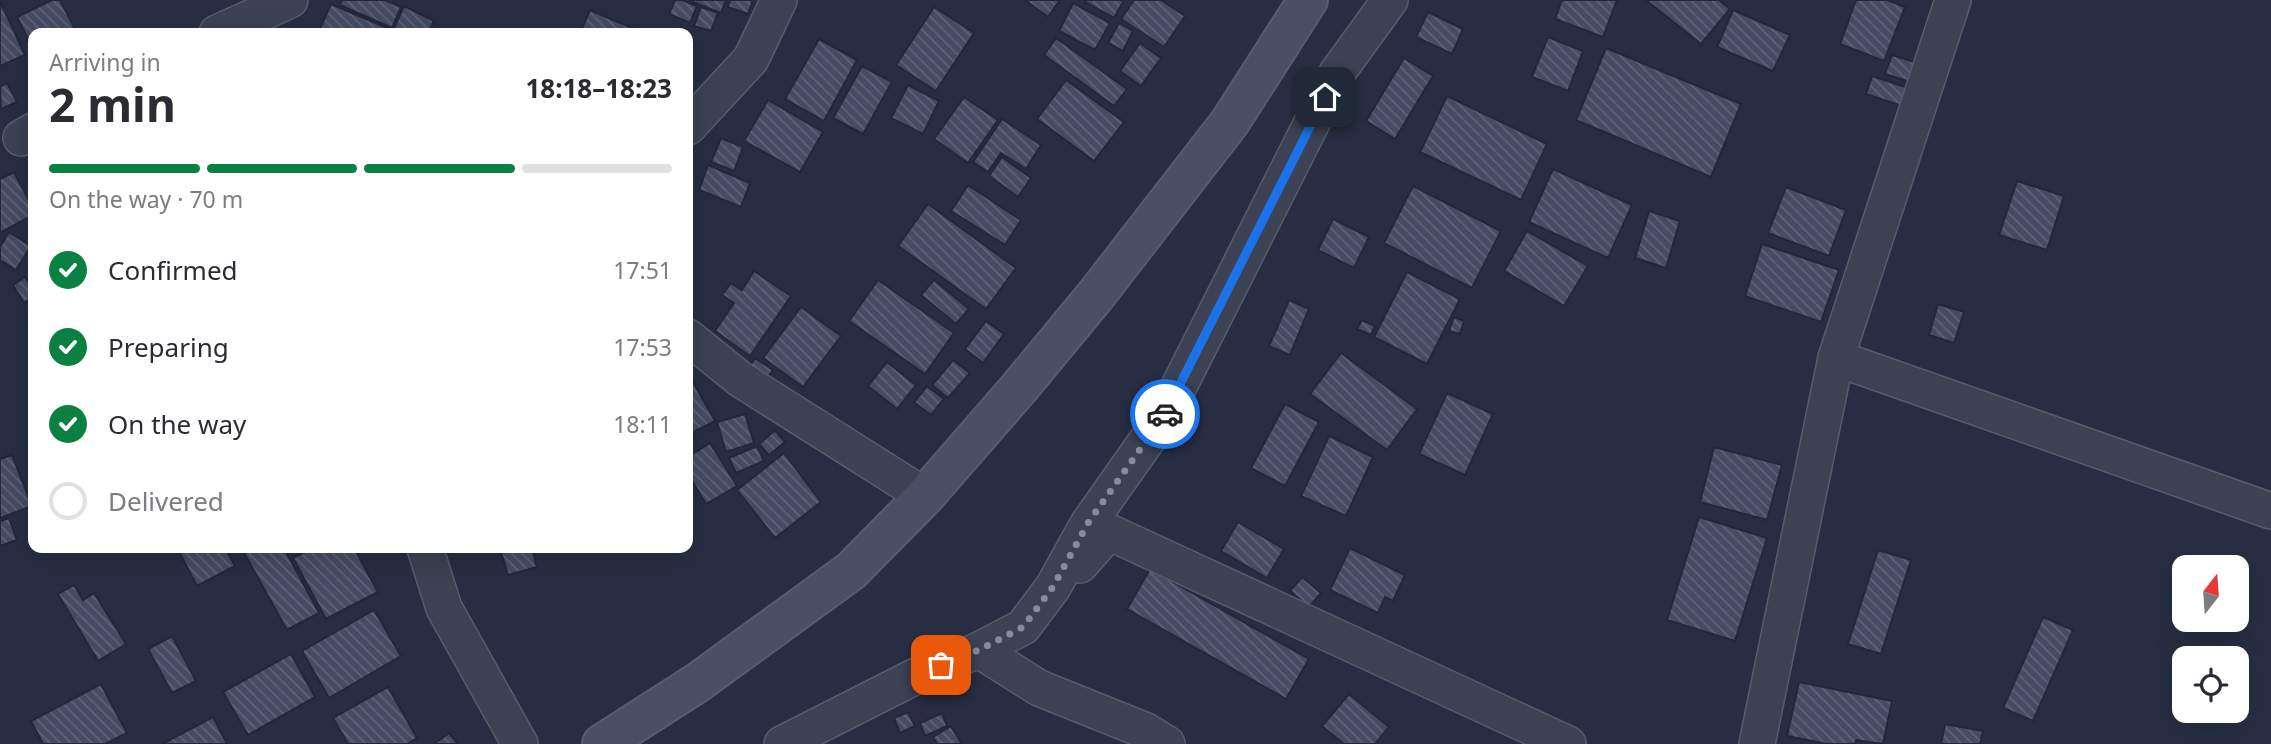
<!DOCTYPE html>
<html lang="en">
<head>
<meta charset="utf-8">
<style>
	:root { --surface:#fff; --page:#f7f7f7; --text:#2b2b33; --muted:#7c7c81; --line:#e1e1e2; --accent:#0b8043 }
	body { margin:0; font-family:"Noto Sans",sans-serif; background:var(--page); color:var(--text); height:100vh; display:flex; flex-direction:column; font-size:26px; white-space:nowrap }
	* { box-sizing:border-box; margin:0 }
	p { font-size:23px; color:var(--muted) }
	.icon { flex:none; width:38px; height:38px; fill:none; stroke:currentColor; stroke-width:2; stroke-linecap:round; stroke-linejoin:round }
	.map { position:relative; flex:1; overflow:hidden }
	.details { position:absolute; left:28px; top:28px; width:665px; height:525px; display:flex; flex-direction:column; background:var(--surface); border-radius:14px; box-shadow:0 7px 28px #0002 }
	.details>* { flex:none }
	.needle { width:46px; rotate:17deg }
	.controls { position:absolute; left:2172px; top:555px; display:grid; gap:14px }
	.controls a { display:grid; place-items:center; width:77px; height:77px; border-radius:14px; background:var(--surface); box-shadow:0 7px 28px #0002; font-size:35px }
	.pin { position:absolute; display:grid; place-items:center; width:60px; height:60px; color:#fff; margin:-30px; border-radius:14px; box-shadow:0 4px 10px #0006 }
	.courier { position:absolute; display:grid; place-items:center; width:70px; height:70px; margin:-35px; border:5px solid #1a73e8; border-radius:50%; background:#fff; color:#222; box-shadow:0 2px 9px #0007 }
	.overview em { font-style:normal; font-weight:700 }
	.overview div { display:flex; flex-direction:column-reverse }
	.overview { display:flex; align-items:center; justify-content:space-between; height:119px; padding:0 21px }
	h1 { font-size:46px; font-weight:700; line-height:52px }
	.bar { display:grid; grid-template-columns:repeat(4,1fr); gap:10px 7px; align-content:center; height:84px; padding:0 21px }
	.bar i { height:9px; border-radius:5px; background:var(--line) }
	.bar .current { background:var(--accent) }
	.bar p { grid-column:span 4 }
	ol { padding:0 21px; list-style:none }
	li { display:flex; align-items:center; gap:21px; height:77px }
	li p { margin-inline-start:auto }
	li .icon { padding:7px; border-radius:50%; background:var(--accent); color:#fff; stroke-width:4 }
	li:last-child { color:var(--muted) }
	li i { width:38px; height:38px; border:4px solid var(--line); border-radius:50% }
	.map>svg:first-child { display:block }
	.building { fill:url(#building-back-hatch); stroke:#22283a; stroke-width:2 }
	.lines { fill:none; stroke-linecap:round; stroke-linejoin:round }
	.minor-casing { stroke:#575c6d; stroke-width:38 }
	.secondary-casing { stroke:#575c6d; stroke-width:42 }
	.minor { stroke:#3c4153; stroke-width:35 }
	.secondary { stroke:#4a4f66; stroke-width:38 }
	.done { stroke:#868b9d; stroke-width:7; stroke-dasharray:0 12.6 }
	.route { stroke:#1a73e8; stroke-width:9 }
</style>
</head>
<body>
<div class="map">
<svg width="2271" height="744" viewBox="0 0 2271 744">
	<defs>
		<pattern id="building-back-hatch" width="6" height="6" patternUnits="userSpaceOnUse" patternTransform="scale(1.75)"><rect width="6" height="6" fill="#444b63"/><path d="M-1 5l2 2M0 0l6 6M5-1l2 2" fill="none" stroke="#5d6378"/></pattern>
	</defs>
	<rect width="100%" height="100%" fill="#272e43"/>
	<g class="building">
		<path d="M52,0h8l17,33h-44v16l-16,-32z"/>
		<path d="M342,0h43l16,7 -9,21 -52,-23z"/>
		<path d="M675,0h7l15,6 -7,17 -21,-9z"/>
		<path d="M688,0h38l-5,13z"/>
		<path d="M730,0h23l-5,14 -20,-7z"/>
		<path d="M1025,0h35l-12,17z"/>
		<path d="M1086,0h38l-10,18 -29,-16z"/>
		<path d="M1134,0h27l24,16 -21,31 -43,-28z"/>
		<path d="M1562,0h55l-14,37 -48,-18z"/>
		<path d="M1646,0h73l11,9 -29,35z"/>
		<path d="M1856,0h31l18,7 -21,54 -44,-17z"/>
		<path d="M0,1l25,54 -25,11z"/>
		<path d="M1073,3l37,20 -15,27 -36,-19z"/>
		<path d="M331,4l61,26 -2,3h-72z"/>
		<path d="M404,6l30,15 -6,12h-22l-12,-5z"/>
		<path d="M701,7l17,6 -7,18 -17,-5z"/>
		<path d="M934,7l40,26 -38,58 -40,-26z"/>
		<path d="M590,10l54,23h-64z"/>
		<path d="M1733,10l57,25 -17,36 -56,-24z"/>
		<path d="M1428,12l35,17 -11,25 -36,-17z"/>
		<path d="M1119,23l14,8 -10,20 -15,-8z"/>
		<path d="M1548,37l35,14 -15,40 -36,-14z"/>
		<path d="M1056,38l71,51 -13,17 -70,-51z"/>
		<path d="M819,39l38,21 -33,61 -39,-22z"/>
		<path d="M1140,43l21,15 -20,28 -21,-15z"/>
		<path d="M1606,48l135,56 -30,73 -135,-57z"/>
		<path d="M1892,55l25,8 -7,19 -25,-8z"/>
		<path d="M1404,58l29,18 -38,63 -29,-18z"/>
		<path d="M862,66l30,16 -29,52 -30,-16z"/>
		<path d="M1872,76l36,12 -6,18 -36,-12z"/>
		<path d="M1066,80l58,42 -30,39 -57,-42z"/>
		<path d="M7,83l10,19 -16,7 -1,-22z"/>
		<path d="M908,85l31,16 -16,33 -32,-16z"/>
		<path d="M1447,96l100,48 -26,56 -101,-48z"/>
		<path d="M964,97l34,23 -30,43 -34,-24z"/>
		<path d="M768,100l55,32 -23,40 -56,-31z"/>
		<path d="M1002,119l39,26 -15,24 -25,-16 -13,19 -15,-10z"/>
		<path d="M721,138l22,9 -9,24 -23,-9z"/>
		<path d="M1002,157l29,21 -13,19 -29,-21z"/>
		<path d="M708,165l42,18 -9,24 -42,-17z"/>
		<path d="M1553,169l79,36 -24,53 -79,-36z"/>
		<path d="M14,172l19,36v7l-33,18v-54z"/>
		<path d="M2017,181l47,15 -17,54 -48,-15z"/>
		<path d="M968,185l53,35 -16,25 -54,-34z"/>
		<path d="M1413,186l88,45 -29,57 -88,-45z"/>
		<path d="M1786,187l60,23 -17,46 -61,-23z"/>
		<path d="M928,204l88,64 -30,41 -88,-63z"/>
		<path d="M1649,211l31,10 -14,47 -31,-10z"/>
		<path d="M1333,219l36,18 -15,31 -36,-18z"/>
		<path d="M1527,231l61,35 -24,40 -60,-35z"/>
		<path d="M9,232l22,14 -15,24 -16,-10v-13z"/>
		<path d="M1762,244l77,26 -18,52 -76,-26z"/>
		<path d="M754,271l37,25 -41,60 -35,-25 19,-28 -12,-8 9,-12 11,7z"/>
		<path d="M1407,272l53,27 -33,65 -53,-27z"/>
		<path d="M25,277l8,13v7l-9,6 -11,-18z"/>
		<path d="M878,280l76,53 -29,41 -76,-53z"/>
		<path d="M934,280l35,29 -13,15 -35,-29z"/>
		<path d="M1289,300l20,9 -19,46 -21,-9z"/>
		<path d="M1938,304l26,8 -10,31 -25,-8z"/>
		<path d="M801,307l40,29 -38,51 -40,-29z"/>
		<path d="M1454,317l10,4 -4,13 -11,-3z"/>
		<path d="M1362,320l13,6 -4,9 -14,-6z"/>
		<path d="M986,321l18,13 -21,29 -18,-14z"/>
		<path d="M1341,353l76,56 -30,41 -77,-56z"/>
		<path d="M755,358l18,12 -10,14 -17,-12z"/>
		<path d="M953,360l17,13 -22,25 -16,-13z"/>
		<path d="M887,362l29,23 -19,24 -29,-23z"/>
		<path d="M693,382l22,39 -27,14v-50z"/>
		<path d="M927,386l17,13 -13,16 -17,-13z"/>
		<path d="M1447,393l46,21 -28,61 -46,-21z"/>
		<path d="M1285,404l34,18 -34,64 -34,-18z"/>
		<path d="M745,414l9,29 -28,9 -9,-30z"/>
		<path d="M775,430l10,12 -16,13 -10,-11z"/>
		<path d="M1329,436l44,21 -27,59 -45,-20z"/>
		<path d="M710,443l27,43 -31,18 -18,-30v-17z"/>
		<path d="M757,446l7,15 -28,12 -7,-15z"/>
		<path d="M1714,447l68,18 -15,55 -67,-18z"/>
		<path d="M784,453l37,49 -46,36 -38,-48z"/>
		<path d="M12,455l20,51 -32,12v-59z"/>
		<path d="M1699,517l68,21 -32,103 -68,-21z"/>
		<path d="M9,518l8,22 -17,6v-25z"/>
		<path d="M1238,522l46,27 -17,29 -46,-27z"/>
		<path d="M177,548h48l10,18 -38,20z"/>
		<path d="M284,548l35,65 -32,17 -45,-81z"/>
		<path d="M313,548h41l24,44 -52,27 -33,-61z"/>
		<path d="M532,548l5,19 -29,8 -8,-26z"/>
		<path d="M1350,548l55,27 -12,26 -8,-4 -7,16 -48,-23z"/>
		<path d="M1878,550l33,10 -30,94 -33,-10z"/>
		<path d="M1150,569l159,90 -23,40 -159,-90z"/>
		<path d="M1302,577l19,16 -12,14 -19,-16z"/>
		<path d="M74,585l9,15 11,-7 32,51 -28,17 -40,-67z"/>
		<path d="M374,610l27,46 -72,42 -27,-47z"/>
		<path d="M2043,617l30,13 -40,91 -30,-13z"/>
		<path d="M172,636l24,45 -24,12 -24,-44z"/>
		<path d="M291,654l24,43 -67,38 -25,-43z"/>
		<path d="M1799,682l93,19 -9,43 -27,-4 -1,4h-28l-40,-8z"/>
		<path d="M101,684l26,49 -22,11h-62l-12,-23z"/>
		<path d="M388,687l29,51 -10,6h-59l-15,-26z"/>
		<path d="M1349,694l40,33 -14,17h-31l-22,-18z"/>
		<path d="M908,712l7,14 -15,7 -6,-15z"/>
		<path d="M942,713l5,13 -22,10 -5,-13z"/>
		<path d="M213,717l14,27h-65z"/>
		<path d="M1945,724l38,7 -3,13h-39z"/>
		<path d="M951,726l11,18h-25l-4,-7z"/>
		<path d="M449,733l9,11h-24z"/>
	</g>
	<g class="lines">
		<g class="minor-casing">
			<g id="minor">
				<path d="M217,33l73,-33"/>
				<path d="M688,127l63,-68 28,-59"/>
				<path d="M21,138l12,-7"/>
				<path d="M688,337l52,42 185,117"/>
				<path d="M1836,358l435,153"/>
				<path d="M425,548l19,60 76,136"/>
				<path d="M1080,565l29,-33 459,212"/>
				<path d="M979,650l60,38 107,43 21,13"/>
				<path d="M782,744l140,-71 57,-23 44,-23 30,-40 35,-63 76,-108 173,-343 53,-73"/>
				<path d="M1757,744l79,-386 117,-358"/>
			</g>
		</g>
		<g class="secondary-casing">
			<path id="secondary" d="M602,744l95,-61 154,-112 74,-75 94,-108 77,-93 134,-173 78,-122"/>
		</g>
		<use href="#minor" class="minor"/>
		<use href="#secondary" class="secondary"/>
	</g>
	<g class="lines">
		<path class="done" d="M941,665l38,-15 44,-23 30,-40 35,-64 77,-109"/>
		<path class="route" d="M1165,414l160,-317"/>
	</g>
</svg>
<div class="controls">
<a><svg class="needle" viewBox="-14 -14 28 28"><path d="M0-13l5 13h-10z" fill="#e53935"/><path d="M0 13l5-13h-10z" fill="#7c7c81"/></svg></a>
<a><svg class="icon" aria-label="locate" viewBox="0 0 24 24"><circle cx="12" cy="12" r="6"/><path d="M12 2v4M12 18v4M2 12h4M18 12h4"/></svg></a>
</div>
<div class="pin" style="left:941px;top:665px;background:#ea580c"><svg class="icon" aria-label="bag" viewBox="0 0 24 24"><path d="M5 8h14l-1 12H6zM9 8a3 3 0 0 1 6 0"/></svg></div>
<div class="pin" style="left:1325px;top:97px;background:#1f2937"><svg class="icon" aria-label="home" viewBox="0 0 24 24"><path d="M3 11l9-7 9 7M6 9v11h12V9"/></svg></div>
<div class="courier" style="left:1165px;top:414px"><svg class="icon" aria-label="car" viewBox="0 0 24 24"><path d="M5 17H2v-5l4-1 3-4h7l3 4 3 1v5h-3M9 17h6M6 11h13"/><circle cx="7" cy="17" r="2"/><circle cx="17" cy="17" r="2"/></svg></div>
<section class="details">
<div class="overview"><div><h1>2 min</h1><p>Arriving in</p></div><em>18:18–18:23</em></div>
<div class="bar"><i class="current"></i><i class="current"></i><i class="current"></i><i></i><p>On the way · 70 m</p></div>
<ol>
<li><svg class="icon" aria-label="check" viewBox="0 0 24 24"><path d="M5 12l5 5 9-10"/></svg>Confirmed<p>17:51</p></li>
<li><svg class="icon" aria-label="check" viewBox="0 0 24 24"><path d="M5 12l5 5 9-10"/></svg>Preparing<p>17:53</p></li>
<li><svg class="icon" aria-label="check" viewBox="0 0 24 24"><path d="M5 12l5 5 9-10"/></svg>On the way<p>18:11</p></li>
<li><i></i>Delivered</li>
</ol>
</section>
</div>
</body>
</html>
